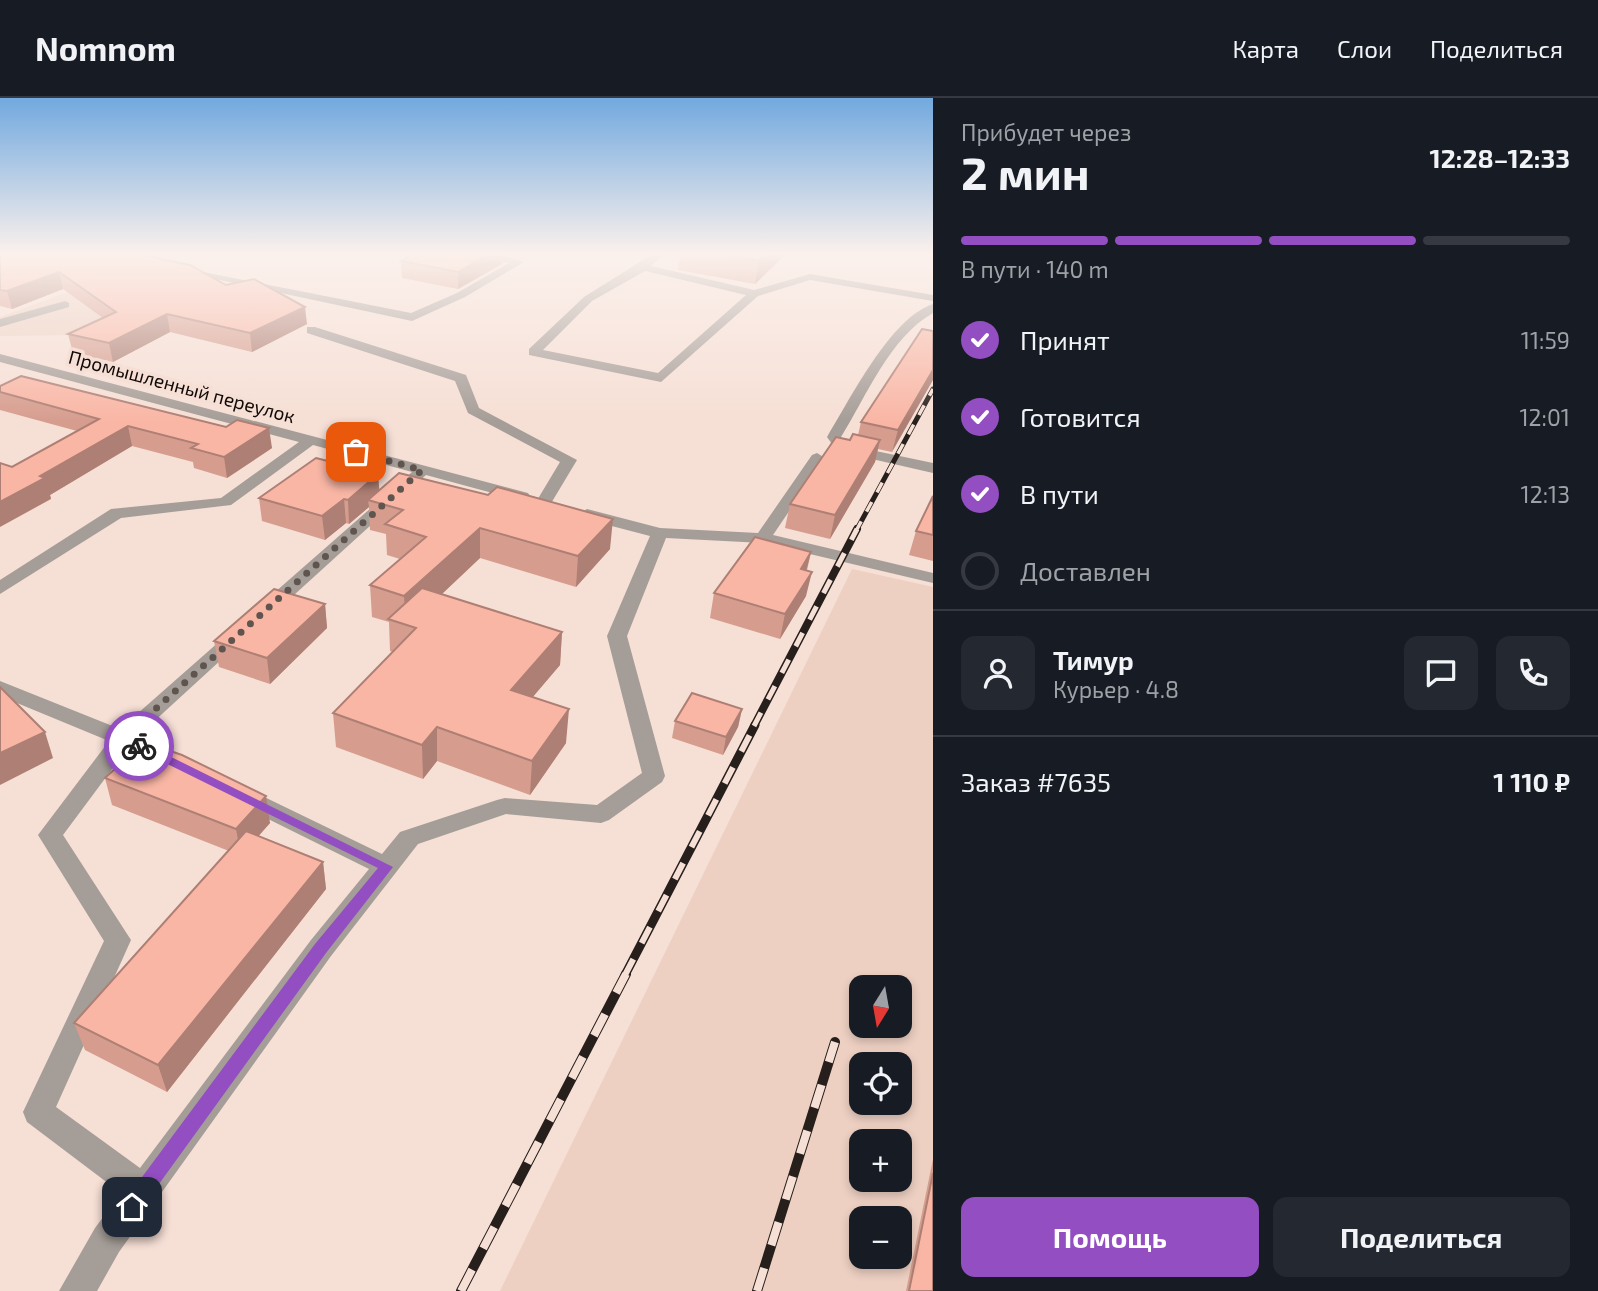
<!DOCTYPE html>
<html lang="ru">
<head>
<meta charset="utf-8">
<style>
	:root { --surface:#171b24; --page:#242831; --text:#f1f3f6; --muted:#9ea1a6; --line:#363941; --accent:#934ec2 }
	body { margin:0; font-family:"Exo 2",sans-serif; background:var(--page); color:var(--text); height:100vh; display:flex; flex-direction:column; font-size:26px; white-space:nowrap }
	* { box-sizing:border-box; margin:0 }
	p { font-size:23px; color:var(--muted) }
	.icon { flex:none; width:38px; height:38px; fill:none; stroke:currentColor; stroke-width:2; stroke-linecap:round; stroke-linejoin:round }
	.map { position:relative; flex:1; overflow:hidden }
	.panel { display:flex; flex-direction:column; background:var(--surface); width:665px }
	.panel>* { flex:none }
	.needle { width:46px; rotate:191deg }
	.fabs { position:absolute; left:849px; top:877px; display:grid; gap:14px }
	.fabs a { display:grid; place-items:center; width:63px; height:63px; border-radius:14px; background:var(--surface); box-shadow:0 4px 10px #0003; font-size:35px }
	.pin { position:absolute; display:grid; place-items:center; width:60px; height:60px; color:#fff; margin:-30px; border-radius:14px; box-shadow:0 4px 10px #0006 }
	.courier { position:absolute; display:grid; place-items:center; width:70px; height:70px; margin:-35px; border:5px solid #934ec2; border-radius:50%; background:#fff; color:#222; box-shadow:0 2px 9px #0007 }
	.summary em { font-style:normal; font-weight:700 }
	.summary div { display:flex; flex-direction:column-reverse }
	.summary { display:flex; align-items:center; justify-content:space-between; height:119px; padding:0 28px }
	h1 { font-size:46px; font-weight:700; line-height:52px }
	.bar { display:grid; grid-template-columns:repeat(4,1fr); gap:10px 7px; align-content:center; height:84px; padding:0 28px }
	.bar i { height:9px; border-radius:5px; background:var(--line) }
	.bar .current { background:var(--accent) }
	.bar p { grid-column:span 4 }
	.line { display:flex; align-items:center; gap:18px; padding:0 28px; border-top:2px solid var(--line) }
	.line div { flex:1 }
	.round { display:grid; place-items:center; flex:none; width:74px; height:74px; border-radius:14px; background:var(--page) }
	ol { padding:0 28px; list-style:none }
	li { display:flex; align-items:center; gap:21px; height:77px }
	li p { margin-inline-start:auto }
	li .icon { padding:7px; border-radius:50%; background:var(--accent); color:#fff; stroke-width:4 }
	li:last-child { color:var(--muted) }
	li i { width:38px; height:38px; border:4px solid var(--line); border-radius:50% }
	.cta { display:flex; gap:14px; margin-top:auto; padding:14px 28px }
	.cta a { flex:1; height:80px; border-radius:14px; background:var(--accent); color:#fff; font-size:28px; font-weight:700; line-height:80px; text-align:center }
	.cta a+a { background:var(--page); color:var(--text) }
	header { display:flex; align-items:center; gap:42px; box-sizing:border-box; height:98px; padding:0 35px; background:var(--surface); border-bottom:2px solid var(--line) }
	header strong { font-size:33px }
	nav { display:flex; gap:38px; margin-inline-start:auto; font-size:24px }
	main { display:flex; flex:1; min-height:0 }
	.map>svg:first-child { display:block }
	.built { fill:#edd0c2; fill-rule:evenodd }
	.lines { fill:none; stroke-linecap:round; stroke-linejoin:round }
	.minor { fill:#a59d97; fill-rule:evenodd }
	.rail-far3-casing { stroke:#271f1c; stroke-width:5 }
	.rail-far2-casing { stroke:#271f1c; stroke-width:8 }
	.rail-far1-casing { stroke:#271f1c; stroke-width:9 }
	.rail-casing { stroke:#271f1c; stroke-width:10 }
	.rail-far3 { stroke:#f6dfd5; stroke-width:3.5; stroke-dasharray:11; stroke-linecap:butt }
	.rail-far2 { stroke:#f6dfd5; stroke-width:5; stroke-dasharray:15; stroke-linecap:butt }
	.rail-far1 { stroke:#f6dfd5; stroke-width:6; stroke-dasharray:18; stroke-linecap:butt }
	.rail { stroke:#f6dfd5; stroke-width:8; stroke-dasharray:24; stroke-linecap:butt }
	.wall { fill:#d69d8e }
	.shaded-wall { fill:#ae7f74 }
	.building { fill:#f9b6a5; stroke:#ae7f74; stroke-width:2 }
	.route { fill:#934ec2 }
	.done { stroke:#60544f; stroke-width:7; stroke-dasharray:0 12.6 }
	.labels { text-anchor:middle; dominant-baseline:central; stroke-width:7; stroke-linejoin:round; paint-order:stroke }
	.far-street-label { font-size:19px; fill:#100907; stroke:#f6dfd5 }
</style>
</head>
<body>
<header>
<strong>Nomnom</strong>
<nav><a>Карта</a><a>Слои</a><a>Поделиться</a></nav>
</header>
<main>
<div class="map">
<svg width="933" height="1193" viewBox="0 0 933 1193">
	<rect width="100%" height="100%" fill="#f6dfd5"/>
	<g class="built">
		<path d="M182,177l65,14 -173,46 -74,1v-19l71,-26z"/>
		<path d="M852,471l81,18v704h-433zM861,889h39v39h-39zM861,966h39v38h-39zM861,1043h39v39h-39zM861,1120h39v38h-39z"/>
	</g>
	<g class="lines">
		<g class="minor">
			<path d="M475,157h25l24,7 -59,35 -53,24 -234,-50 5,-3 228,45 46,-20 52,-30z"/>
			<path d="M651,157h12l-12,11 103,24 56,-16 123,21v6l-123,-21 -52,16 -97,86 -132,-27v-6l55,-52zM645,173l101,24 -88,78 -115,-23 49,-49z"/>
			<path d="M65,203l4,2v4l-69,20v-8z"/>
			<path d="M933,206v9c-43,24 -67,84 -92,124l6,8 86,18v10l-96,-22 -10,-14c23,-37 63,-119 106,-133z"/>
			<path d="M307,229h8l151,48 13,33 98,52 -27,45 -6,2 -8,-5 24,-40 -92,-49 -13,-32 -148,-48z"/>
			<path d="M0,256l528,139 2,3 -8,5 -96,-26 -154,140h-14l-3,-4 3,-4 154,-135 -99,-27 -82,60 -110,13 -121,76v-14l111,-71 110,-11 78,-56 -299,-80z"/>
			<path d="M817,355l8,5 -52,77 160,38v10l-170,-40 -97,-5 -39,98 38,140 -3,6 -53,38 -8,3 -95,-9 -88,30 -87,112 -212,296 -22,39h-38l36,-63 26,-35 -94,-71 -4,-10 81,-171 -66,-106 71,-94 -109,-45v-15l120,48 109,-96h14l3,4 -108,99 35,17 3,5 -3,5h-16l-30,-14 -64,86 68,105 -75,167 84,61 171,-228 58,-71 -133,-66 -4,-6 4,-6h16l130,63 18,-22 97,-32 8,-2 92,7 45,-32 -35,-137 43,-100 -69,-18 -2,-4 8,-5 73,19 98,5 54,-78z"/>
		</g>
		<g class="rail-far3-casing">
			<path id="rail-far3" d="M856,433l77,-142"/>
		</g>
		<g class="rail-far2-casing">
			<path id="rail-far2" d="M754,628l103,-197"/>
		</g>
		<g class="rail-far1-casing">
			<path id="rail-far1" d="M625,877l130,-250"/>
		</g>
		<g class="rail-casing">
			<g id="rail">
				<path d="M461,1193l165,-317"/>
				<path d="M757,1193l78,-249"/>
			</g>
		</g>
		<use href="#rail-far3" class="rail-far3"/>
		<use href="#rail-far2" class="rail-far2"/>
		<use href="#rail-far1" class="rail-far1"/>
		<use href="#rail" class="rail"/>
	</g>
	<g class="wall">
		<path d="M0,157l226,30 81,39 -55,28 -82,-20 -57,30 -40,-9 -5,-19 35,-16 -40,-29 -51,20 -12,-3z"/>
		<path d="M680,157h105l-30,29 -77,-14z"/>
		<path d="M401,163l101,3 -44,25 -56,-11z"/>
		<path d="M933,233l-41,121 -14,-3 -3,13 -45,77 -45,-11 5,-24 60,-64 8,-5 3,-13z"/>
		<path d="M0,288l272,62 -45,30 -33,-10 -1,-6 -61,-16 -82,49 1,4 -39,-32 65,-36 -77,-21z"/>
		<path d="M379,392l231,59 -34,38 -96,-29 -38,36 120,38 -2,33 -28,32 34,46 -36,52 -93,-34 -14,18 -87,-32 -3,-34 60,-61 -3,-1 -1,-29 -17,-5 -2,-32 30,-26 -13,-4 -1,-21 -16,-4 -1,-23 -20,17 -3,-1 -21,17 -63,-19 -3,-23z"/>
		<path d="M933,398v65l-24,-6 7,-24z"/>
		<path d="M811,454l-4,18 -1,26 -26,43 -70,-21 4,-25z"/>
		<path d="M325,506l2,24 -57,56 -51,-17 -5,-26z"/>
		<path d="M742,611l-4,18 -15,28 -51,-17 3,-17z"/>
		<path d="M105,680l165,45 -12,13 65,26 3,27 -159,203 -82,-42 -11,-27 155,-172 -117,-46z"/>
		<path d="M933,1061v132h-27z"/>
	</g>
	<g class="shaded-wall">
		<path d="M487,157h15v9l-44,25v-17z"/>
		<path d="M765,157h20l-30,29 4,-23z"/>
		<path d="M59,174l4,17 -51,20 -5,-18z"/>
		<path d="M305,209l2,17 -55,28 -2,-19z"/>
		<path d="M167,216l3,18 -57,30 -4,-19z"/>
		<path d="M933,272v10l-41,72 6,-22z"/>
		<path d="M128,328l4,20 -82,49 1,4 -51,28v-25l40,-26z"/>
		<path d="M269,330l3,20 -45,30 -3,-21z"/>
		<path d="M880,342l-5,22 -45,77 5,-24z"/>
		<path d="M378,376l2,23 -12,3 1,7 -20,17 -1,-24z"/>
		<path d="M344,401l2,24 -21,17 -3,-24z"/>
		<path d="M613,421l-3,30 -34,38 2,-31z"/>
		<path d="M480,430v30l-71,67 -3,-1 -2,-28z"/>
		<path d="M811,454l-6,24 -4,-7z"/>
		<path d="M812,474l-6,24 -26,43 5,-25z"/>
		<path d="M325,506l2,24 -57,56 -3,-26z"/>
		<path d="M562,534l-2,33 -50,59 1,-34z"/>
		<path d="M569,611l-3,34 -36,52 2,-34z"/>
		<path d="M742,611l-4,18 -15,28 3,-18z"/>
		<path d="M437,629v34l-14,18 -1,-34z"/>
		<path d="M45,634l8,26 -53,27v-32z"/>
		<path d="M266,698l4,27 -29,33 -5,-27z"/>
		<path d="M323,764l3,27 -159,203 -9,-27z"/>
	</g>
	<g class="building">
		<path d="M0,157h143l47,10 36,20 28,-6 51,28 -55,26 -83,-19 -58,29 -41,-9 48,-22 -57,-40 -52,19 -7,-1z"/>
		<path d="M412,157h75l-29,17 -57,-11z"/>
		<path d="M727,157h38l-6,6z"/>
		<path d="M922,231l11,2v39l-35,60 -37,-8z"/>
		<path d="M21,278l205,51 11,-7 32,8 -45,29 -33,-9 7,-4 -70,-18 -88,50 5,2 -45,24v-39l12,4 87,-48 -99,-27v-6z"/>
		<path d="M853,336l27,6 -45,75 -45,-11 46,-67 14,3z"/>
		<path d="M316,360l62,16 -30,26 -4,-1 -22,17 -63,-18z"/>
		<path d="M399,375l89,22 9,-8 116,32 -35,37 -98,-28 -76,68 -34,-11 56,-48 -41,-13 18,-14 -35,-10z"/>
		<path d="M933,398v39l-17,-4z"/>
		<path d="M755,439l56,15 -10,17 11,3 -27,42 -71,-21z"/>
		<path d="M422,490l140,44 -51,58 58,19 -37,52 -95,-34 -15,18 -89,-32 83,-85 -28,-9z"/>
		<path d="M274,491l51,15 -58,54 -53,-17z"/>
		<path d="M0,589l45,45 -45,21z"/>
		<path d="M692,595l50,16 -16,28 -51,-16z"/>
		<path d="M144,644l38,13 84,41 -30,33 -131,-51z"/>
		<path d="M246,733l77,31 -165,203 -84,-42z"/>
		<path d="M933,1075v118h-24z"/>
	</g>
	<linearGradient id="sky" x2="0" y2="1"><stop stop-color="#72a9df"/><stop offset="0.48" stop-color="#fbf1ec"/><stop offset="1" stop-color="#fbf1ec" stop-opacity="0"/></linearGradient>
	<rect width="933" height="324" fill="url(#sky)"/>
	<path class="route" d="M135,645h8l250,124 -67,86 -188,260 -6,3 -7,-3 -2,-6 2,-7 190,-256 63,-76 -243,-120z"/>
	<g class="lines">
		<path class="done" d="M139,648l-16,-8 299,-268 -66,-18"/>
	</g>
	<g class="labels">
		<g class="far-street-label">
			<text transform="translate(182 288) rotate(15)">Промышленный переулок</text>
		</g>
	</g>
</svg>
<div class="fabs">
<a><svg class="needle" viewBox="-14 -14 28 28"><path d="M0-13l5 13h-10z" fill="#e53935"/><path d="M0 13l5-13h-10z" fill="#9ea1a6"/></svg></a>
<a><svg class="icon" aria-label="locate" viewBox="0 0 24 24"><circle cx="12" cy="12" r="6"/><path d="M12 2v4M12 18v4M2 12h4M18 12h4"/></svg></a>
<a>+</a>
<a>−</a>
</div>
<div class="pin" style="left:356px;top:354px;background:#ea580c"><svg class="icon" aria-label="bag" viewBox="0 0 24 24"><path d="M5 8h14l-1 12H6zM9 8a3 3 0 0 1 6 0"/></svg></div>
<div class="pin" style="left:132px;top:1109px;background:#1f2937"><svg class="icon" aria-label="home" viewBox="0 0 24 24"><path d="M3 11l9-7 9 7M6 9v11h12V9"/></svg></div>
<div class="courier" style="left:139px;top:648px"><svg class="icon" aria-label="bike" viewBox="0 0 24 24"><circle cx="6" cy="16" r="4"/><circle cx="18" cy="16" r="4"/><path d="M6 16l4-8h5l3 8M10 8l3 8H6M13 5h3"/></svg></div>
</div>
<section class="panel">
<div class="summary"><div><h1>2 мин</h1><p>Прибудет через</p></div><em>12:28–12:33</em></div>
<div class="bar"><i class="current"></i><i class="current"></i><i class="current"></i><i></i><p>В пути · 140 m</p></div>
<ol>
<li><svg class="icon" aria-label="check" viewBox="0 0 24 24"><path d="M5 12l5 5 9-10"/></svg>Принят<p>11:59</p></li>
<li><svg class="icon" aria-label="check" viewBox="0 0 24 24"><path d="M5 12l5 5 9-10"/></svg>Готовится<p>12:01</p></li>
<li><svg class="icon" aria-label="check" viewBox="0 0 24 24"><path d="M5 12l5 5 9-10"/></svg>В пути<p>12:13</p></li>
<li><i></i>Доставлен</li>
</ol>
<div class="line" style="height:126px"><a class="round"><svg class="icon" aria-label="person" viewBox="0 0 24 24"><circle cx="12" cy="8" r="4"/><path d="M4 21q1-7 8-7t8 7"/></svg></a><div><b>Тимур</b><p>Курьер · 4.8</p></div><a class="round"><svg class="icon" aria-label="chat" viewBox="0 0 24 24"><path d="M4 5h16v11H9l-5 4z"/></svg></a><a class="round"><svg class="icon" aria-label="phone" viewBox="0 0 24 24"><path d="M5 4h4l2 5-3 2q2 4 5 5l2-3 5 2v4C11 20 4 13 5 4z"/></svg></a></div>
<div class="line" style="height:91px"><div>Заказ #7635</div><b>1 110 ₽</b></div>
<div class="cta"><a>Помощь</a><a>Поделиться</a></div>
</section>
</main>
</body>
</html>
